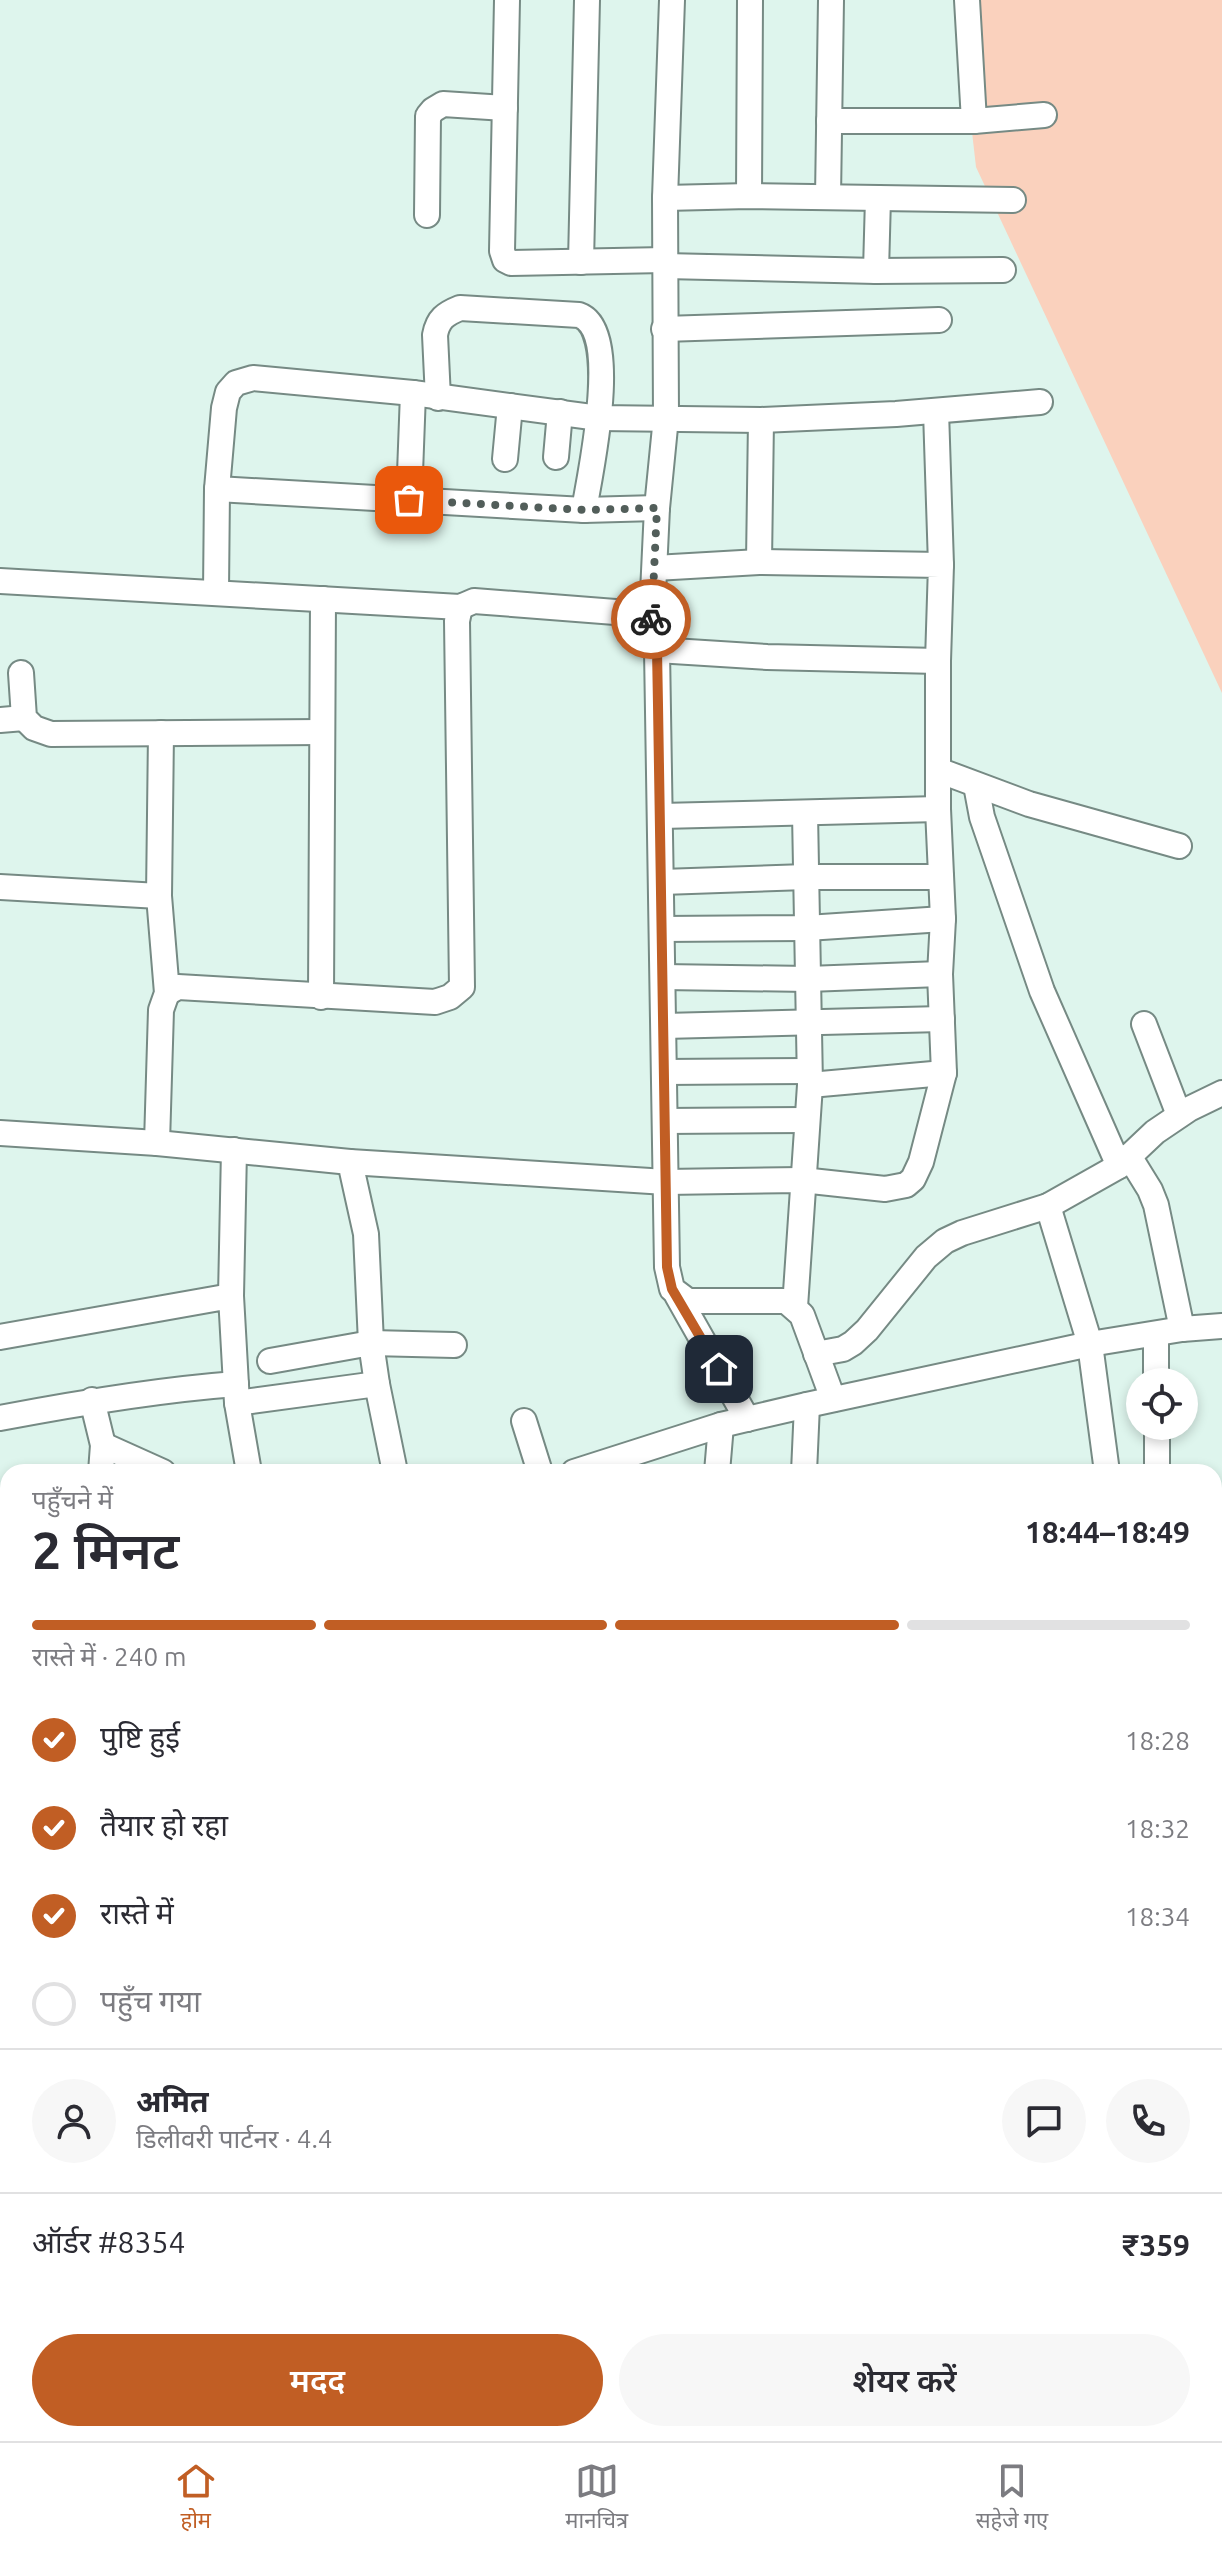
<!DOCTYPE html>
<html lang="hi">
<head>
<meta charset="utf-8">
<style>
	:root { --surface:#fff; --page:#f7f7f7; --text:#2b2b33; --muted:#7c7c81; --line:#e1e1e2; --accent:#c15e24 }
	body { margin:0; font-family:Ubuntu,"Noto Sans Devanagari",sans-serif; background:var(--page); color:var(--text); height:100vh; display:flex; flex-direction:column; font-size:30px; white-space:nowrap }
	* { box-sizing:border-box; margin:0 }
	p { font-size:26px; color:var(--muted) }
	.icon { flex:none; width:44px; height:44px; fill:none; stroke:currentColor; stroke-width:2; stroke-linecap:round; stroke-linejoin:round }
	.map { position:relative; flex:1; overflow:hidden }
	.sheet { position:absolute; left:0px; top:1464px; width:1222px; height:978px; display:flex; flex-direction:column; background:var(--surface); border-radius:24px 24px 0 0; box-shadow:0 4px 12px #0003 }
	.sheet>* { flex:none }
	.controls { position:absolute; left:1126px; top:1368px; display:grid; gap:16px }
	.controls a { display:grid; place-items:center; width:72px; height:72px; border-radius:50%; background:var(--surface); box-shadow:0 4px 12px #0003; font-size:40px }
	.pin { position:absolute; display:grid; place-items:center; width:68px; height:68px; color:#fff; margin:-34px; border-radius:16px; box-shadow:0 4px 12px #0006 }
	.courier { position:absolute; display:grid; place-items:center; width:80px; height:80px; margin:-40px; border:6px solid #c15e24; border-radius:50%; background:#fff; color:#222; box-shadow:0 2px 10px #0007 }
	.summary em { font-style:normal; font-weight:600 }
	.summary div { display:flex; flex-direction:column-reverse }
	.summary { display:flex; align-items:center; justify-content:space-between; height:136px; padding:0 32px }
	h1 { font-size:52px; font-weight:600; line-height:60px }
	.bar { display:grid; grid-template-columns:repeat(4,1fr); gap:12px 8px; align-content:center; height:96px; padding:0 32px }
	.bar i { height:10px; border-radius:6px; background:var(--line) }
	.bar .active { background:var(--accent) }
	.bar p { grid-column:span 4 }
	.line { display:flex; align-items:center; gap:20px; padding:0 32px; border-top:2px solid var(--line) }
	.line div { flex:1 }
	.round { display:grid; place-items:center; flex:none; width:84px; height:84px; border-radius:42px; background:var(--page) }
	ol { padding:0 32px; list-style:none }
	li { display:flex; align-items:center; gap:24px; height:88px }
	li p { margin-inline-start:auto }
	li .icon { padding:8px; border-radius:50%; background:var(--accent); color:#fff; stroke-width:4 }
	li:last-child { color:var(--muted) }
	li i { width:44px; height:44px; border:4px solid var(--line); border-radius:50% }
	.button { display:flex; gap:16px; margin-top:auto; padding:16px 32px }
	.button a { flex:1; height:92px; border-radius:48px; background:var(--accent); color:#fff; font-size:32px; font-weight:600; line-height:92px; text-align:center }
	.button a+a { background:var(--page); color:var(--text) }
	.tabs { display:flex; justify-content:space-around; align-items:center; height:112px; border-top:2px solid var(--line); background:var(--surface); font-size:22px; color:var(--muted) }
	.tabs a { display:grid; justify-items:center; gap:4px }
	.tabs .active { color:var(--accent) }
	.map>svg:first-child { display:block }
	.green { fill:#fad1bd }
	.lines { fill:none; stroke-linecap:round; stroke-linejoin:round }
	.minor-casing { stroke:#768a84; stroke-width:28 }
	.minor { stroke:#fff; stroke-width:24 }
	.done { stroke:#525e5a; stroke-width:8; stroke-dasharray:0 14.4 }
	.route { stroke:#c15e24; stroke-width:10 }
</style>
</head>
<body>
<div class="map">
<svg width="1222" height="2441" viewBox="0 0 1222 2441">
	<rect width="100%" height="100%" fill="#def5ed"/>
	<g class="green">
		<path d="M957,0h265v693l-246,-526z"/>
		<path d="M8,2300v82l-8,-15v-64z"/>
		<path d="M138,2434h41l7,7h-56z"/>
	</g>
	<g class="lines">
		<g class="minor-casing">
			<g id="minor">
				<path d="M507,0l-5,251 3,9 6,3 154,-3"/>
				<path d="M672,0l-7,198 1,219 -9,91 -4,85 -5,10 9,47 10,617 5,22 16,12h98l16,14 31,84"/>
				<path d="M967,0l7,121"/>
				<path d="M829,121h145l70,-6"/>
				<path d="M749,196l1,-196"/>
				<path d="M828,197l3,-197"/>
				<path d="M665,198l84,-2 264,4"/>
				<path d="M427,215l1,-99 5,-6 10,-6 62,4"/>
				<path d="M581,262l6,-262"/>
				<path d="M665,266l211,5 127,-1"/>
				<path d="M876,271l2,-73"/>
				<path d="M664,329l275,-9"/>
				<path d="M438,398l-3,-63c3,-16 10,-21 25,-27l119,7c43,15 11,159 5,195"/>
				<path d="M936,411l5,154"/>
				<path d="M556,457l4,-45"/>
				<path d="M505,459l5,-53"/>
				<path d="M217,489l367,21 73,-2"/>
				<path d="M409,500l4,-107"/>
				<path d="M759,562l2,-142"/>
				<path d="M0,581l460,26 14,-6 154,12 20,-10"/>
				<path d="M216,592l1,-103 7,-81 4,-16 8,-9 17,-5 160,15 186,25 162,2 135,-6 144,-12"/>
				<path d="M657,650l110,7 171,4"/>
				<path d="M21,673l3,45 10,10 17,6 271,-2"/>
				<path d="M0,720l24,-2"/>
				<path d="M938,770l91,34 150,42"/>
				<path d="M976,785l6,32 60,174 77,175"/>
				<path d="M661,816l277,-7"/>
				<path d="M662,882l144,-5h135"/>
				<path d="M0,887l159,9"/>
				<path d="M662,929l145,-1 136,-9"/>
				<path d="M663,977l145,2 132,-5"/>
				<path d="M167,993l11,-6 257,15 15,-5 12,-10 -5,-366 3,-14"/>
				<path d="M321,997l2,-398"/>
				<path d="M1144,1024l35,91"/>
				<path d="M664,1026l278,-7"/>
				<path d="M664,1072l145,-1"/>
				<path d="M810,1085l134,-12"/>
				<path d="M665,1121l142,-1"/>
				<path d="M0,1133l157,10 193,19 16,72 5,109 6,41 18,88"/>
				<path d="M157,1143l4,-133 6,-17 -8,-97 2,-163"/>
				<path d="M1129,1156l21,34 6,15 26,124"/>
				<path d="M350,1162l316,20 136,-2 83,9 21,-4 7,-6 8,-17 23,-89 -4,-99 3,-55 -5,-110v-148l3,-96 -182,-3 -104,6"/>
				<path d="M1048,1206l42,138 17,128"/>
				<path d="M677,1295l70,124"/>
				<path d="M231,1296l3,-146"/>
				<path d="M795,1307l15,-222 -5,-272"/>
				<path d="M1156,1335v47"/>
				<path d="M0,1337l231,-41 6,107 12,69"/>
				<path d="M816,1354l27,-5 10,-6 14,-13 59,-73 19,-16 17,-8 86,-27 71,-40 36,-34 34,-23 33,-16"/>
				<path d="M270,1361l101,-18 83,2"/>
				<path d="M92,1400l11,45 -2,27"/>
				<path d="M237,1403l140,-19"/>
				<path d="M0,1418c79,-15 156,-28 236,-34"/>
				<path d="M524,1421l16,51"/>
				<path d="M1157,1426v46"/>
				<path d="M103,1445l60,27"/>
				<path d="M574,1472l147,-47 86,-20 283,-61 92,-15 40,-3"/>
				<path d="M717,1472l4,-47"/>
				<path d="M804,1472l3,-67"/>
				<path d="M1214,1536l8,1"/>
				<path d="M0,1694l8,22"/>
				<path d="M1214,1719l8,-1"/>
				<path d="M0,1794l8,-4"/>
				<path d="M0,1905l8,23"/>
				<path d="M1214,1948l8,16"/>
				<path d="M0,2044l8,-3"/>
				<path d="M1214,2052l8,-5"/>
				<path d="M0,2148l8,-2"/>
				<path d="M1214,2209l8,-5"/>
				<path d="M0,2285l8,-3"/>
				<path d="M1214,2291l8,-6"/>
				<path d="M1214,2375l8,-5"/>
				<path d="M187,2434l2,7"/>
				<path d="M517,2434l4,7"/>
				<path d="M732,2434l3,7"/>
				<path d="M912,2434l3,7"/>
				<path d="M374,2441l12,-7"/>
				<path d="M558,2441l14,-7"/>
				<path d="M842,2441l17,-7"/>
				<path d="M957,2441l15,-7"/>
				<path d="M1113,2441l11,-7"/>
			</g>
		</g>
		<use href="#minor" class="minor"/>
	</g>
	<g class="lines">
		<path class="done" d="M409,500l175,10 73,-2 -4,85 -5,10 3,16"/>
		<path class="route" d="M651,619l6,31 1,55 9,562 5,22 47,80"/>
	</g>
</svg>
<div class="controls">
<a><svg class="icon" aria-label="locate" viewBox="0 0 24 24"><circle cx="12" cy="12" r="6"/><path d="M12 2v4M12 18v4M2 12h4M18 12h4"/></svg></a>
</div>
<div class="pin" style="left:409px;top:500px;background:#ea580c"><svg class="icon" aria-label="bag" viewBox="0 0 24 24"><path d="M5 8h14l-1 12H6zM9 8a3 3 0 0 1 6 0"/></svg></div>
<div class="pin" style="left:719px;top:1369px;background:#1f2937"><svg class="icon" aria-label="home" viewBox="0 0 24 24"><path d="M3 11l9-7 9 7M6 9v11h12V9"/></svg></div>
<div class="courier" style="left:651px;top:619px"><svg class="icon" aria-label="bike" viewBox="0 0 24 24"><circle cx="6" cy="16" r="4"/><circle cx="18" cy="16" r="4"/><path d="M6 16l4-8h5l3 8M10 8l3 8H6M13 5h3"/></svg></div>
<section class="sheet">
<div class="summary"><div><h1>2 मिनट</h1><p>पहुँचने में</p></div><em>18:44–18:49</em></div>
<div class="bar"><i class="active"></i><i class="active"></i><i class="active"></i><i></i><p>रास्ते में · 240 m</p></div>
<ol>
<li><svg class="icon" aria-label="check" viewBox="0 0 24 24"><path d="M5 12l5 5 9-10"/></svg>पुष्टि हुई<p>18:28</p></li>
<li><svg class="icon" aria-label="check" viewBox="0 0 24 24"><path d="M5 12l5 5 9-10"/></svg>तैयार हो रहा<p>18:32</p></li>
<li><svg class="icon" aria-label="check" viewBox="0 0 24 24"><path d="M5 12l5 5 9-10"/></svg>रास्ते में<p>18:34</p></li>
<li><i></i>पहुँच गया</li>
</ol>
<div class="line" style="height:144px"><a class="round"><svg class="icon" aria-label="person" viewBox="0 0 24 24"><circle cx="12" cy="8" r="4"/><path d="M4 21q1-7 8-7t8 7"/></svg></a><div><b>अमित</b><p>डिलीवरी पार्टनर · 4.4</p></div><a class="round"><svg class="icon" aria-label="chat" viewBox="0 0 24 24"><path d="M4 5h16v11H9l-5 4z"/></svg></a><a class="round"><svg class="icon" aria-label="phone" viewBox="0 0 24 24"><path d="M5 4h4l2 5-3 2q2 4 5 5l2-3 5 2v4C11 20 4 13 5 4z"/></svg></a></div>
<div class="line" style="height:104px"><div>ऑर्डर #8354</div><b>₹359</b></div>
<div class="button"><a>मदद</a><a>शेयर करें</a></div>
</section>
</div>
<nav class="tabs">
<a class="active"><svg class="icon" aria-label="home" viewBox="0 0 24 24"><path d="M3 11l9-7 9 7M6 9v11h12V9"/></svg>होम</a>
<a><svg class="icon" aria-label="map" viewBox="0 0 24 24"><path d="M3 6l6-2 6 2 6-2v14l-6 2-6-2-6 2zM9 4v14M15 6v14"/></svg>मानचित्र</a>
<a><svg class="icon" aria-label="saved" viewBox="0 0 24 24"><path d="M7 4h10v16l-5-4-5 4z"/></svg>सहेजे गए</a>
</nav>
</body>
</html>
